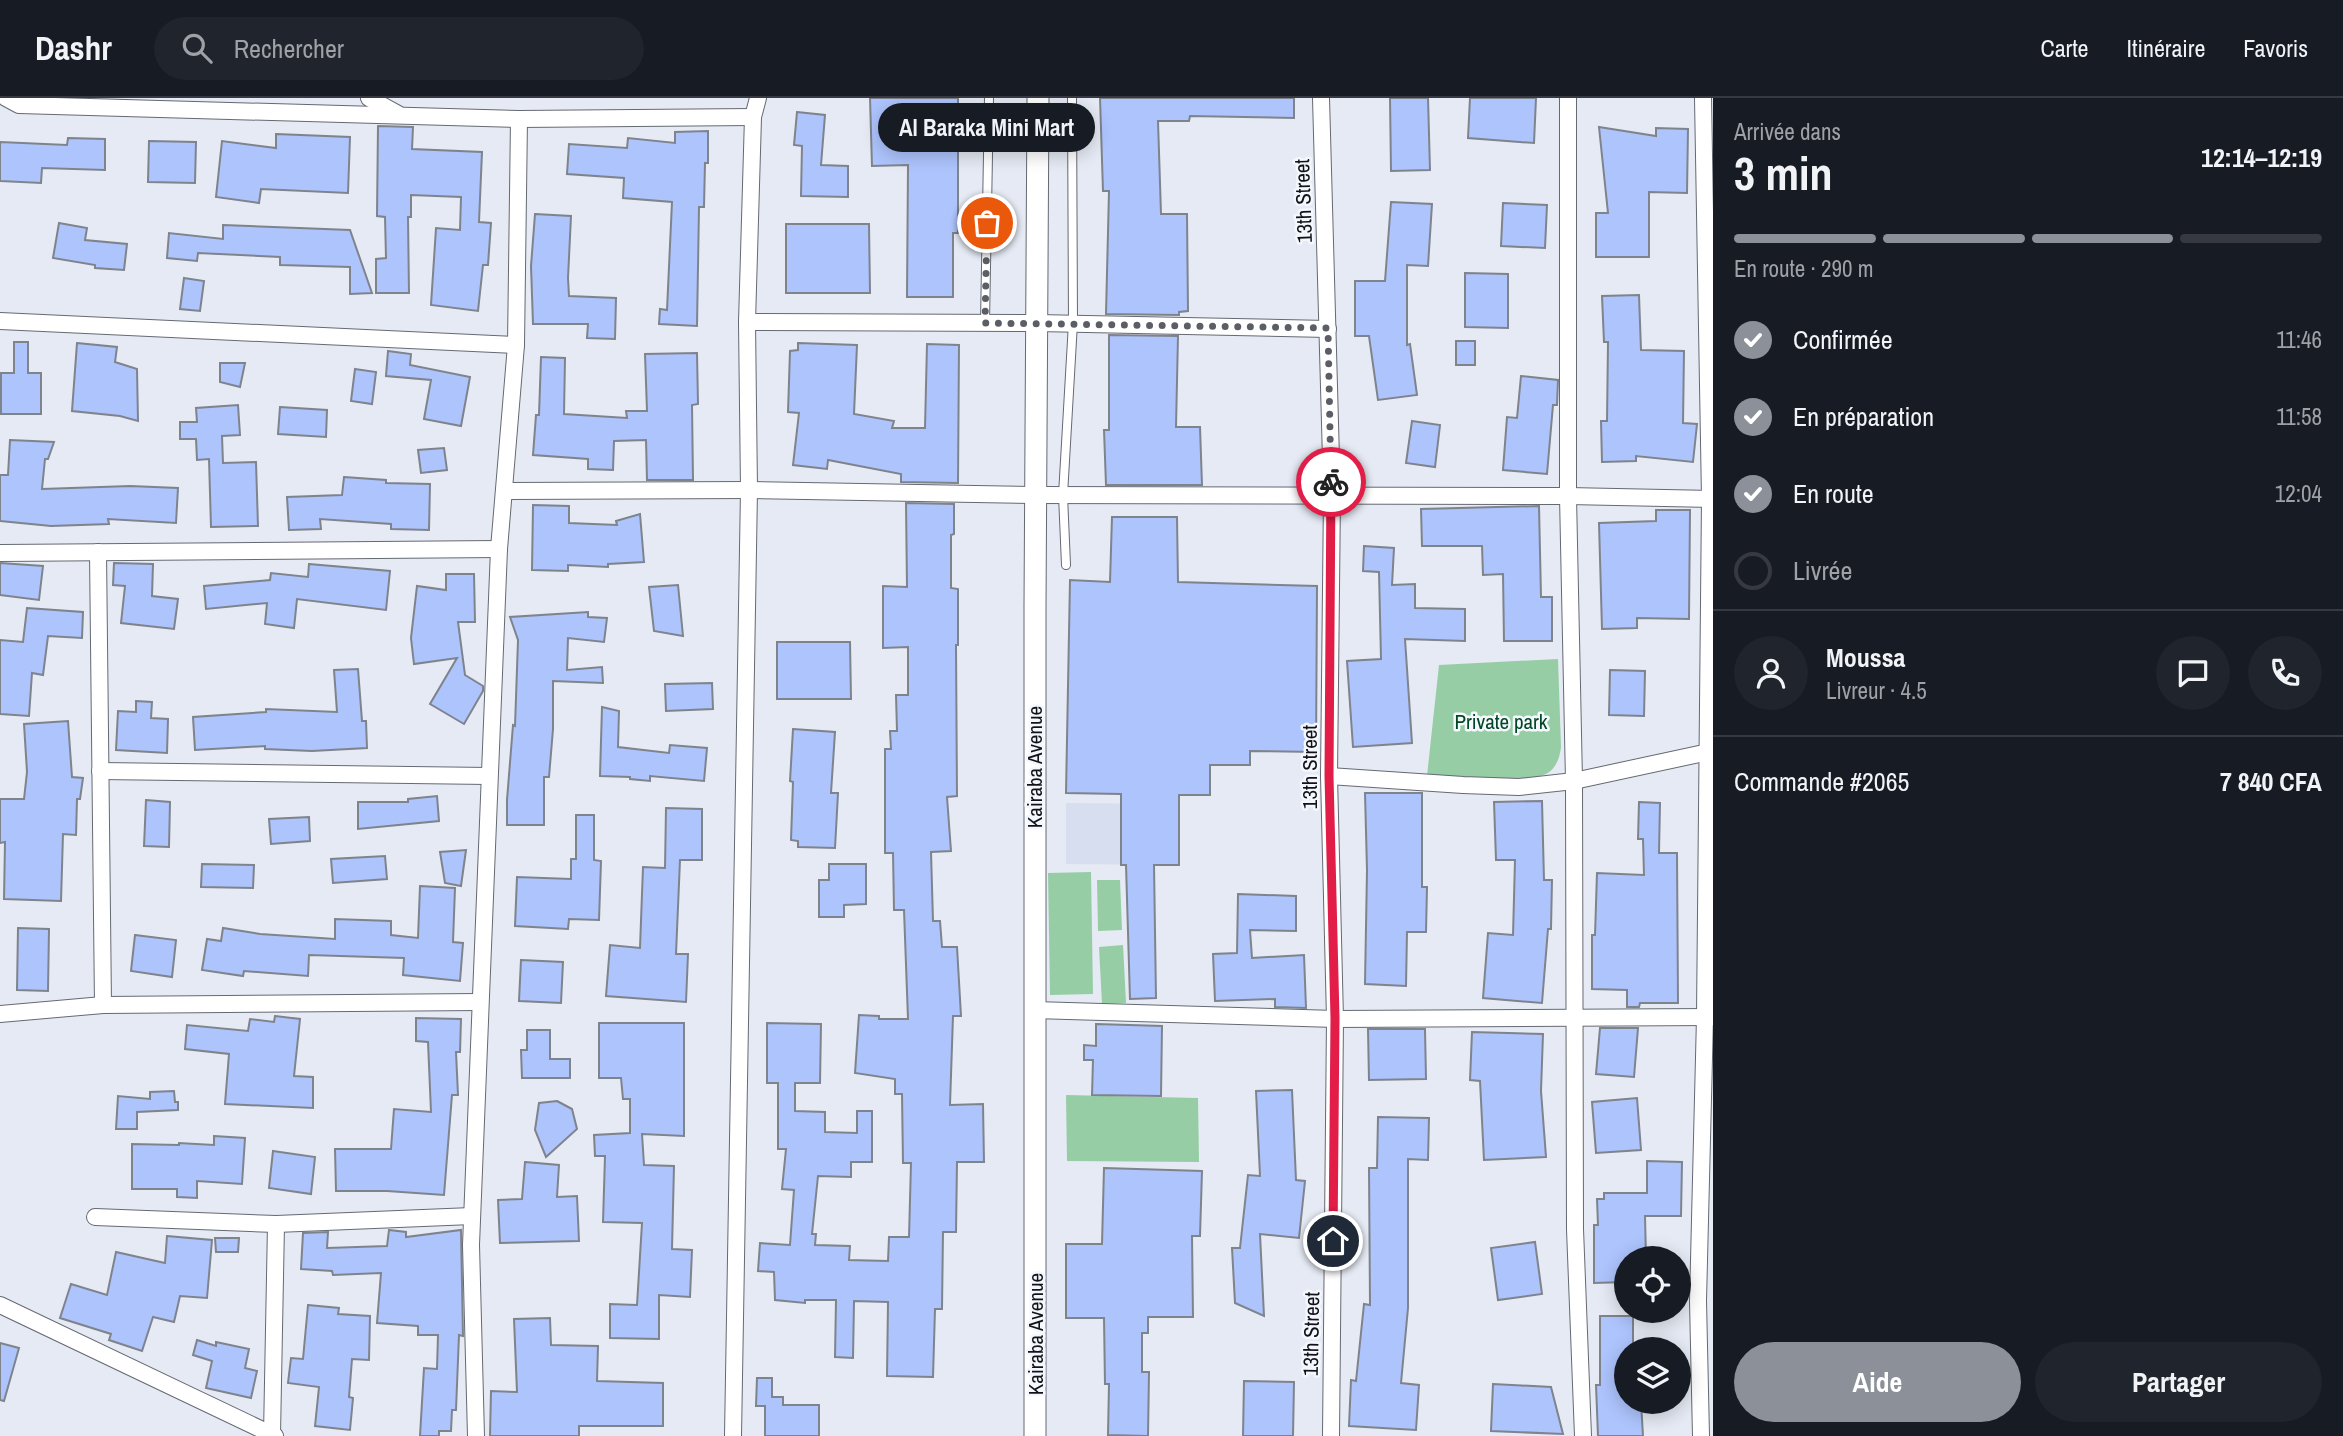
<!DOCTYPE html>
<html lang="fr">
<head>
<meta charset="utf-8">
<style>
	:root { --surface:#171b24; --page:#20242c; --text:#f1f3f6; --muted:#9ea1a6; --line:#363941; --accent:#8c9099 }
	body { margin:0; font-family:"Archivo Narrow",sans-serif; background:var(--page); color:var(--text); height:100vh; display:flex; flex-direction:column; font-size:26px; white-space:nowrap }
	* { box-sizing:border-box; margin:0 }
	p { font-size:23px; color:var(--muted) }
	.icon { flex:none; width:38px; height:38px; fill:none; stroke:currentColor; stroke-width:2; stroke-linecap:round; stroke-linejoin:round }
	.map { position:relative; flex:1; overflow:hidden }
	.panel { display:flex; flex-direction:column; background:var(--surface); width:630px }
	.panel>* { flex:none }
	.buttons { position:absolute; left:1614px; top:1148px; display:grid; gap:14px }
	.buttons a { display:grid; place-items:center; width:77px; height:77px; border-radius:50%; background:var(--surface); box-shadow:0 4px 18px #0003; font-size:35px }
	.pin { position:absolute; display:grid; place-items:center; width:60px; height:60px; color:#fff; margin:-30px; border:4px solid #fff; border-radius:50%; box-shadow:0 2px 7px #0007 }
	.courier { position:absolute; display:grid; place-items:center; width:70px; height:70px; margin:-35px; border:5px solid #e11d48; border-radius:50%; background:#fff; color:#222; box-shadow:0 2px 9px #0007 }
	.bubble { position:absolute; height:49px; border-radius:24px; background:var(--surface); box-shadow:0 4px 18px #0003; font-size:23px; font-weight:700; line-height:49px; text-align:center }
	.overview em { font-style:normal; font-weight:700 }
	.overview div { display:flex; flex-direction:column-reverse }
	.overview { display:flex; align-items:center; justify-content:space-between; height:119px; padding:0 21px }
	h1 { font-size:46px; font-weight:700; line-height:52px }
	.bar { display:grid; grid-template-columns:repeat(4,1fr); gap:10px 7px; align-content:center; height:84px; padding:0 21px }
	.bar i { height:9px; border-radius:5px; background:var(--line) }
	.bar .active { background:var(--accent) }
	.bar p { grid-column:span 4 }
	.line { display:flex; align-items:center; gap:18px; padding:0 21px; border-top:2px solid var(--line) }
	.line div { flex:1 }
	.round { display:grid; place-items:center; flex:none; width:74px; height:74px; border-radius:37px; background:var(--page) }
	ol { padding:0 21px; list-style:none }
	li { display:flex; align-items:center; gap:21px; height:77px }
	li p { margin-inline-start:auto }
	li .icon { padding:7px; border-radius:50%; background:var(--accent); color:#fff; stroke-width:4 }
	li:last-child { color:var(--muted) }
	li i { width:38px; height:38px; border:4px solid var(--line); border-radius:50% }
	.action { display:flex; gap:14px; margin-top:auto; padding:14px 21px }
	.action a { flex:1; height:80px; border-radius:42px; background:var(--accent); color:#fff; font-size:28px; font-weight:700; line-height:80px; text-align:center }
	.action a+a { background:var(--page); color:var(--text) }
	header { display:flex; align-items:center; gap:42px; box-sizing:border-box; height:98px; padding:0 35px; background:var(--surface); border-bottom:2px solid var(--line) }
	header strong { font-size:33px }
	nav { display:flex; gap:38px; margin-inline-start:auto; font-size:24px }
	.search { width:490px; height:63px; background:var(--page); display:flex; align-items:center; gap:18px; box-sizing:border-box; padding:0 24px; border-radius:38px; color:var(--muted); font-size:26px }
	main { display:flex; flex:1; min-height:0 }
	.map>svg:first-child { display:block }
	.built { fill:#d6deef }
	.green { fill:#96cda4 }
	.building { fill:#adc4fd; stroke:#7f838c; stroke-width:2 }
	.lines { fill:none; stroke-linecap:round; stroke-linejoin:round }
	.service-casing { stroke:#656972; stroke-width:10 }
	.minor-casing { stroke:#656972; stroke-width:18 }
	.tertiary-casing { stroke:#656972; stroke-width:23 }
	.service { stroke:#fff; stroke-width:8 }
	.minor { stroke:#fff; stroke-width:16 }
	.tertiary { stroke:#fff; stroke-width:21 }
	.done { stroke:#5b5e64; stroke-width:7; stroke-dasharray:0 12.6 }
	.route { stroke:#e11d48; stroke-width:9 }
	.labels { text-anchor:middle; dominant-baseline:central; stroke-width:5; stroke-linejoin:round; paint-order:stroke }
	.street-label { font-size:21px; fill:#111316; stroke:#f4f7fd }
	.park-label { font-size:21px; fill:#014721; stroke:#f4f7fd }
</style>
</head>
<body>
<header>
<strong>Dashr</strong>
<div class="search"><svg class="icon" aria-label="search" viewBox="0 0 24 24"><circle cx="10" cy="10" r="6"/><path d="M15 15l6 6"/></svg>Rechercher</div>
<nav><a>Carte</a><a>Itinéraire</a><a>Favoris</a></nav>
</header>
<main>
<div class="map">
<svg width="1713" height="1338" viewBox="0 0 1713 1338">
	<rect width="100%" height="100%" fill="#e5eaf4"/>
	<path class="built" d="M1066,705l113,1v61l-113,-1z"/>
	<g class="green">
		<path d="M1558,561l3,88c-1,10 -5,22 -15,27 -27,12 -88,3 -119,2l12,-111z"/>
		<path d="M1091,774l2,122 -43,1 -2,-122z"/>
		<path d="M1097,782h23l2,50 -24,1z"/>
		<path d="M1123,847l3,58 -24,1 -3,-57z"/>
		<path d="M1066,997l132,3 1,64 -132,-1z"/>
	</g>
	<g class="building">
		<path d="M870,0h88v135h-5v64h-46l1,-132 -36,1z"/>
		<path d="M1100,0h194v20l-104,-2 -1,5h-31l3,93h26l1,97 -9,1v3l-73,-1 3,-123h-6z"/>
		<path d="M1390,0h38l2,72 -39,1z"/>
		<path d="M1470,0h66l-2,45 -66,-5z"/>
		<path d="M797,14l28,3 -4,50 27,1v31l-47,-1 1,-50 -8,-1z"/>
		<path d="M378,28l35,1 -1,22 70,3 -3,70 12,1 -3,42h-5l-5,46 -47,-6 5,-77 24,2 1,-33 -50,-2v22h-3l1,76h-33v-34l10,-1 -1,-41 -8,-1z"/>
		<path d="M1599,29l57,9v-8l32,1 -1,64 -38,-1v65h-53v-44h12z"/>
		<path d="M708,33v32h-3l-1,44h-5l-2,119 -38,-2 1,-15 7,1 5,-108 -49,-4 1,-20 -57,-4 2,-30 58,4 1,-10 47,5v-11z"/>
		<path d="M276,36l74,3 -2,56 -87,-4 -2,14 -43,-6 6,-56 54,7z"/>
		<path d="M68,40l37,1v31l-63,-2 -1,15 -41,-2v-39l67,3z"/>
		<path d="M149,43l47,1 -1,41 -47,-1z"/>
		<path d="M1391,104l41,2 -4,62 -21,-1v80l3,-1 7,51 -39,5 -9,-64h-14v-55h30z"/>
		<path d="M1503,105l44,2 -2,43 -44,-2z"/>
		<path d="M535,116l36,2 -3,62 1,18 47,2 -1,41 -28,-1 1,-14h-55l-2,-58z"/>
		<path d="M59,125l28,5 -2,12 42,4 -3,26 -29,-2v-3l-42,-7z"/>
		<path d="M786,126h83l1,69h-84z"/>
		<path d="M223,127l127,5 22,63 -22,1v-27l-70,-2v-8l-82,-4 -1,8 -30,-3 2,-25 54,6z"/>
		<path d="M1465,175l43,1v54l-43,-1z"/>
		<path d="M184,180l20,3 -4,30 -20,-2z"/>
		<path d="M1639,197l2,55 43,1 -1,72 14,1 -4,38 -57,-6v5l-34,1 -1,-41h6l1,-79h-4l-2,-46z"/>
		<path d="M1109,237l69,1 -2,91h24l2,58h-96l-2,-55h5z"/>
		<rect x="1456" y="243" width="19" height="24"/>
		<path d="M14,244h14v31h13v41h-40v-41h13z"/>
		<path d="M77,245l40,4 -2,15 22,7 1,52 -18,-5 -48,-5z"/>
		<path d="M798,245l59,2 -3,69 40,7 -2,7h33l2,-84 32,1 -1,138 -57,-1v-8l-73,-14 -1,9 -34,-4 6,-52 -11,-1 2,-61 8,-1z"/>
		<path d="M388,253l23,3 -1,11 60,12 -9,49 -37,-7 7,-39 -45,-4z"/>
		<path d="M697,255l1,51 -6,1 1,75h-46l-1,-40 -32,1 -1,29 -25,-1v-10l-55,-4 3,-40h3l2,-58 24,1 -1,56 63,4 -1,-7h21l-2,-57z"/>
		<path d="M220,265h25l-5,24 -20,-5z"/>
		<path d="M355,271l21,3 -4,32 -21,-3z"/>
		<path d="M1521,278l37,4 -1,25h-4l-6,69 -44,-4 4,-53 10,1z"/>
		<path d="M238,307l2,30 -18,1 1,27 33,-1 2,64 -47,1 -2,-68 -12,1 -1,-21h-16v-17h17l-1,-14z"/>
		<path d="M280,309l47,3 -1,27 -48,-3z"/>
		<path d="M1412,323l28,4 -5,42 -29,-4z"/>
		<path d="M10,342l44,2 -6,17h-3l-3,30 88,-3 48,2 -2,35 -68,-4 1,5 -58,2 -51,-5v-46h8z"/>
		<path d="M444,350l3,22 -26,3 -3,-23z"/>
		<path d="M344,379l42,3v3l44,1 -1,46 -38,-1v-5l-71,-5 1,10 -32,1 -2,-33 55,-2z"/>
		<path d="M906,405l48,1v30l-3,1v53l7,1v56h-2l1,151 -10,1 4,54 -20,1 2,69h7l2,26h15l4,69h-8l-3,89 33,-1 1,58h-27l-1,70h-13l-1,77h-7l-2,68 -46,-1 1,-74 -34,-1 -1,57 -18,-1 1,-57h-31v3l-30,-3 -1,-28 -16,-1 2,-28 30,2 4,-55 -12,-1 4,-40h-8v-66h-11v-60l54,1 -1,59h-25v28l30,1v20l32,1v-22h15v51h-21v15l-33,-1 -6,58h4l-1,11 35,1 -1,14 39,1 1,-24h20l2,-74h-8l-1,-69h-7v-15l-40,-6 4,-58 20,1v3h29l-4,-109h-10l-1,-57h-8v-104h6l-1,-18h7l-1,-36h12v-48l-25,1v-62l24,1z"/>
		<path d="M533,407l36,1v17l48,2 -1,-4 24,-7 4,48 -36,2v3l-40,-2v6l-36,-1z"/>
		<path d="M1539,408l2,91h11v44h-48l-1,-67 -20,1 -1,-29h-60l-1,-37z"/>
		<path d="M1656,412h34l-1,109 -52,-1v10l-35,1 -3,-106 57,-2z"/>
		<path d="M1112,419h65l1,65 139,4 -1,166 -66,-1v14h-40v30h-31v70h-25l2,133 -26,1 -4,-134h-5v-71l-55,-1 4,-213 40,2z"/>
		<path d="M1364,448l30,2 -2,37 23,-1v24l50,1v32l-60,-2 7,104 -59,4 -6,-86 34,-2 -2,-87 -16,-1z"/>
		<path d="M0,465l43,3 -4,34 -39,-5z"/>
		<path d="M114,465l39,1 -1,32 26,3 -4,30 -53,-6 4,-37 -12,-1z"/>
		<path d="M309,466l81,7 -4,39 -89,-11 -3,29 -29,-4 2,-21 -61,6 -2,-23 66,-6 1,-7 37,4z"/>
		<path d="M446,476h28l1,48h-17l7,53 18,11v5l-19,33 -34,-20 27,-46 -43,6 -3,-26 6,-52 29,4z"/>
		<path d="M678,487l5,51 -29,-5 -5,-44z"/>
		<path d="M27,510l56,4 -1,26 -34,-2 -5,39 -11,-2 -3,43 -29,-2v-74l23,2z"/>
		<path d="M588,514v5l19,1 -3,24 -36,-4 -1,32 35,-3 1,16 -50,-2v48l-4,48h-5v48h-37v-25l6,-75 2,1 3,-86 -8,-23z"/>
		<path d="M777,544h73l1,57h-74z"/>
		<path d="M358,571l4,52h4l1,27 -55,3 -47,-2v-3l-70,4 -2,-33 73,-5v-3l71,3 -3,-42z"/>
		<path d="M1610,572l35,1 -1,45 -35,-1z"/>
		<path d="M712,585l1,26 -47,2 -1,-27z"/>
		<path d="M136,603l16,1 -1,16 17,1 -1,34 -51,-3 2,-39 18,1z"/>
		<path d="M602,609l17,4 -1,36 51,6 1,-8 37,3 -3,33 -54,-5v5l-20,-2v-2l-30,-1z"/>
		<path d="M68,623l4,56 11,1 -3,21h-3l-1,36 -13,-1 -2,67 -57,-2 1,-57 -5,1v-44h24l3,-27 -3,-48z"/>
		<path d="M793,631l42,3 -4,61h7l-3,55 -37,-1v-6l-7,-1 2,-58 -3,-1z"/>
		<path d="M1365,695h57v94h5l-1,45h-19l-1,54 -41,-2 2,-114z"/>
		<path d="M437,698l2,25 -81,8v-27h50v-3z"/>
		<path d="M146,702l24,2 -1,45 -25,-1z"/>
		<path d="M1542,703l2,79h8l-1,49h-3l-6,74 -59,-5 5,-65 25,2 2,-75h-19l-2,-58z"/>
		<path d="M1639,704l21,1 -1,50h18l1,150h-38l-1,4h-12v-17l-35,-1v-54h3l2,-62 47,2 -1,-36h-5z"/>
		<path d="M666,710l36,1v51h-22l-4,94h12l-2,48 -80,-6 4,-51 30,3 3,-81 22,1z"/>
		<path d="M576,717h18v45l7,1 -2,59 -30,-1 -1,10 -53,-3 2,-49 54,2v-20h5z"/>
		<path d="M309,719l1,24 -39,3 -2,-25z"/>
		<path d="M466,752l-5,36 -16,-3 -5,-31z"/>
		<path d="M385,758l2,23 -54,4 -2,-24z"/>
		<path d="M202,766l52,1 -1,23 -52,-1z"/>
		<path d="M829,766h37v40l-22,1v12h-25v-37h10z"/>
		<path d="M420,788l35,2 -2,54 10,1 -3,38 -57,-6 1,-17 -95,-3 -1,21 -64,-5 -1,5 -41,-6 5,-31 14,2 2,-13 37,6 75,5v-20l56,2v14l27,3z"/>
		<path d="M1238,796l58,2v35l-46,-1 2,28 52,-3 2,53 -31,-1v-8l-60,2 -2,-47 24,-1z"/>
		<path d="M18,830l31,1 -1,62 -31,-1z"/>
		<path d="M135,837l41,5 -4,37 -41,-6z"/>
		<path d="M521,862l42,2 -2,41 -42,-2z"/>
		<path d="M275,918l25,3 -6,57 19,1v31l-88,-4 4,-50 -44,-5 2,-24 61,6 2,-12 24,3z"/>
		<path d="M416,920l45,1 -1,33h-4l2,43h-6l-8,100 -57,-4h-51l-1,-42h56l3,-40 37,3 -3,-70 -12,-1z"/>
		<path d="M599,925h85v113l-42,-2 2,31 30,1 -2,83 20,1 -2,47 -31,-2v44l-49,-1v-34l27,1 5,-82 -39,-1 2,-66h-10l-1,-21 36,-2v-34h-7l-2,-21h-22z"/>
		<path d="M1096,926l66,2 -1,70 -69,-1 1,-35h-9v-15l12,1z"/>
		<path d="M1600,930h38l-4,49 -38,-3z"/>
		<path d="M1368,931h57l1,50 -57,1z"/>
		<path d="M527,932h23v29h20v19h-48l-1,-28h6z"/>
		<path d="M1472,934l71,2 -2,57 5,66 -62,3 -4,-79 -10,-1z"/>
		<path d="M1292,992l4,90 9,1 -6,57 -39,-4 4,82 -29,-13 -3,-55h8l8,-73 12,1 -4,-85z"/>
		<path d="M174,993l1,11h3v8l-41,2v17h-21l2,-33 32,3v-7z"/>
		<path d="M1637,1000l4,52 -45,3 -4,-51z"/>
		<path d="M557,1003l15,8 5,20 -31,28 -11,-27 4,-27z"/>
		<path d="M1378,1019l51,1 -1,42 -20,-1v149l-7,75 18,2 -3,45 -67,-4 2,-46 5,1 8,-77 6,1 -1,-137h8z"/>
		<path d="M214,1038l31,2 -3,46 -45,-3v17l-20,-1v-8h-45v-45l47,1v-2l35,2z"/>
		<path d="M273,1053l42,6 -4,37 -42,-6z"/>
		<path d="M1647,1063l35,1 -1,54h-36l1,42h-20v24l-32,1v-58h4l-1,-26h7v-6h43z"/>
		<path d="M525,1064l34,3 -2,32 20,-1 2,45 -79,2 -2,-43 24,-1z"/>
		<path d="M1104,1070l98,3 -2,65h-8l1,81h-45v16h-6v39h7l-1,64 -40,-1 1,-51h-4l-1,-66h-38v-74h36z"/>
		<path d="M389,1132l17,2v5l55,-7 2,106 -4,-1 -3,75h-4l-1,21h-12v5h-19l4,-68 13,1 1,-34h-20v-9l-41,-3 4,-50 -48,2 -1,-4 -31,-2 2,-36 25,-1 -1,16 60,-2z"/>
		<path d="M167,1138l45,4 -5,58 -27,-2 -6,26 -21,-5 -11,34 -33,-11 2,-6 -51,-16 11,-34 36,11 9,-43 49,11z"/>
		<path d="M215,1140h24l-1,14h-22z"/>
		<path d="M1535,1144l7,52 -44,6 -7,-52z"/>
		<path d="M308,1207l31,3 -1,6 32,2 -1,44 -17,-1 -3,38 4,1 -3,32 -35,-4 4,-39 -31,-4 3,-25 12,1z"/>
		<path d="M1600,1218h33v33h-7v53h15l2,34h-45l-2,-51h4z"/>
		<path d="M550,1220l1,27 47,1 -1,35 66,2v43h-84v10h-89l1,-45 26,1 -3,-73z"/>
		<path d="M197,1242l19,6v-4l33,7 -4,19 12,3 -6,27 -45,-10 6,-27 -19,-6z"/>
		<path d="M0,1245l19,5 -15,53 -4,-1z"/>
		<path d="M757,1280h15v19h11v8h36v31h-54v-30h-9z"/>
		<path d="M1244,1283l50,1 -1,54h-50z"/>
		<path d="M1493,1286l58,3 12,47 -72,-3z"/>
	</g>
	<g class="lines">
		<g class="service-casing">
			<g id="service">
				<path d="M985,225l4,-225"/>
				<path d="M1066,467l-3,-70 10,-172 -1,-225"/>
			</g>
		</g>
		<g class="minor-casing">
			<g id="minor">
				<path d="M6,0l13,7 500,14 234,-2"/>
				<path d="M369,0l29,16"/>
				<path d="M1321,0l11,397 -3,281 6,243 -4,417"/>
				<path d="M1568,0v398l6,285 1,448 8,207"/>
				<path d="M0,223l516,24"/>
				<path d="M747,224l290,1 291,6"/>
				<path d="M504,393l245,-1 286,5 533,1 145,3"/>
				<path d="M98,454l5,453"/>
				<path d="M0,455l499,-4"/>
				<path d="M100,673l389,5"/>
				<path d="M1329,678l134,9 56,2 55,-6 139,-30"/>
				<path d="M1034,912l301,9 378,-2"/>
				<path d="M0,916l103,-9 377,-3"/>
				<path d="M95,1119l181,7 196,-8"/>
				<path d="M0,1207l275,131"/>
				<path d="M272,1337l4,-211"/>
				<path d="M476,1338l-5,-191 28,-696 17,-204 3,-226"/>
				<path d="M733,1338l16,-946 -2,-168 6,-205 5,-19"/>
				<path d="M1701,1338l-3,-135 7,-284 5,-518 -7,-401"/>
			</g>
		</g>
		<g class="tertiary-casing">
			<path id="tertiary" d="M1035,1338v-830l3,-508"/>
		</g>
		<use href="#service" class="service"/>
		<use href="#minor" class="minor"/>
		<use href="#tertiary" class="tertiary"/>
	</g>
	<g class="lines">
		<path class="done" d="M987,125l-2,100 343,5 3,154"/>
		<path class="route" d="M1331,384l-2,294 6,242 -2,223"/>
	</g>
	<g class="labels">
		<g class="street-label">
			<text transform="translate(1303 103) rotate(-92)">13th Street</text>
			<text transform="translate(1034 669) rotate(-90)">Kairaba Avenue</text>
			<text transform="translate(1309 669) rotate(-90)">13th Street</text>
			<text transform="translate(1035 1236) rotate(-90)">Kairaba Avenue</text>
			<text transform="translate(1311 1236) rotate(-89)">13th Street</text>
		</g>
		<g class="park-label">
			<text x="1501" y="623">Private park</text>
		</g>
	</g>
</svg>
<div class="buttons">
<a><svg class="icon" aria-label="locate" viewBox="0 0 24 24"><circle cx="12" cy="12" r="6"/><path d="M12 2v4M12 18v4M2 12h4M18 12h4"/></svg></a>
<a><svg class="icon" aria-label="layers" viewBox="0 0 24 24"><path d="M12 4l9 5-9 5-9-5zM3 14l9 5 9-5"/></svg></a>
</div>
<div class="pin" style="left:987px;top:125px;background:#ea580c"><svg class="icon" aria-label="bag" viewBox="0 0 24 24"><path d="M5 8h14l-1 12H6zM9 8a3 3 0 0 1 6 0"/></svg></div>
<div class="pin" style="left:1333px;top:1143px;background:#1f2937"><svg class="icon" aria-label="home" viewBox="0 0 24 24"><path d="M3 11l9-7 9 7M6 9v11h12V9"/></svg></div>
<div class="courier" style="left:1331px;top:384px"><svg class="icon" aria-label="bike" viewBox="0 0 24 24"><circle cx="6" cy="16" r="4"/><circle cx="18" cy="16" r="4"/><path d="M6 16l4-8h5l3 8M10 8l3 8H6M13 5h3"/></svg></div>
<div class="bubble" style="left:878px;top:5px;width:217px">Al Baraka Mini Mart</div>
</div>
<section class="panel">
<div class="overview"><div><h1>3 min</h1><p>Arrivée dans</p></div><em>12:14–12:19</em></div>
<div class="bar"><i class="active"></i><i class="active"></i><i class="active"></i><i></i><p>En route · 290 m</p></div>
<ol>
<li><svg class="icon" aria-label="check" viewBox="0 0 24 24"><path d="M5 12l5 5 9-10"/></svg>Confirmée<p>11:46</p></li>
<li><svg class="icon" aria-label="check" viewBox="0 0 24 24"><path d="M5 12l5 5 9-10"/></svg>En préparation<p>11:58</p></li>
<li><svg class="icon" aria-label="check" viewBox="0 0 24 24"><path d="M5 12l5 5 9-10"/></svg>En route<p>12:04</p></li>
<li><i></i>Livrée</li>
</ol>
<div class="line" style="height:126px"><a class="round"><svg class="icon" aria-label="person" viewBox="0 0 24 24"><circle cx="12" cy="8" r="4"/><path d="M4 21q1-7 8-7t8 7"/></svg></a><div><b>Moussa</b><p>Livreur · 4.5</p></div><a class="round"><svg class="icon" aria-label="chat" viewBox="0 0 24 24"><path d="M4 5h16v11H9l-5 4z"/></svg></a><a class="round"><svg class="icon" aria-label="phone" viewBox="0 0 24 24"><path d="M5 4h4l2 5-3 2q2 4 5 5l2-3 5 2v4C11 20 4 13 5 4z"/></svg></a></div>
<div class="line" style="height:91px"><div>Commande #2065</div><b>7 840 CFA</b></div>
<div class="action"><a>Aide</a><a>Partager</a></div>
</section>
</main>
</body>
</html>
